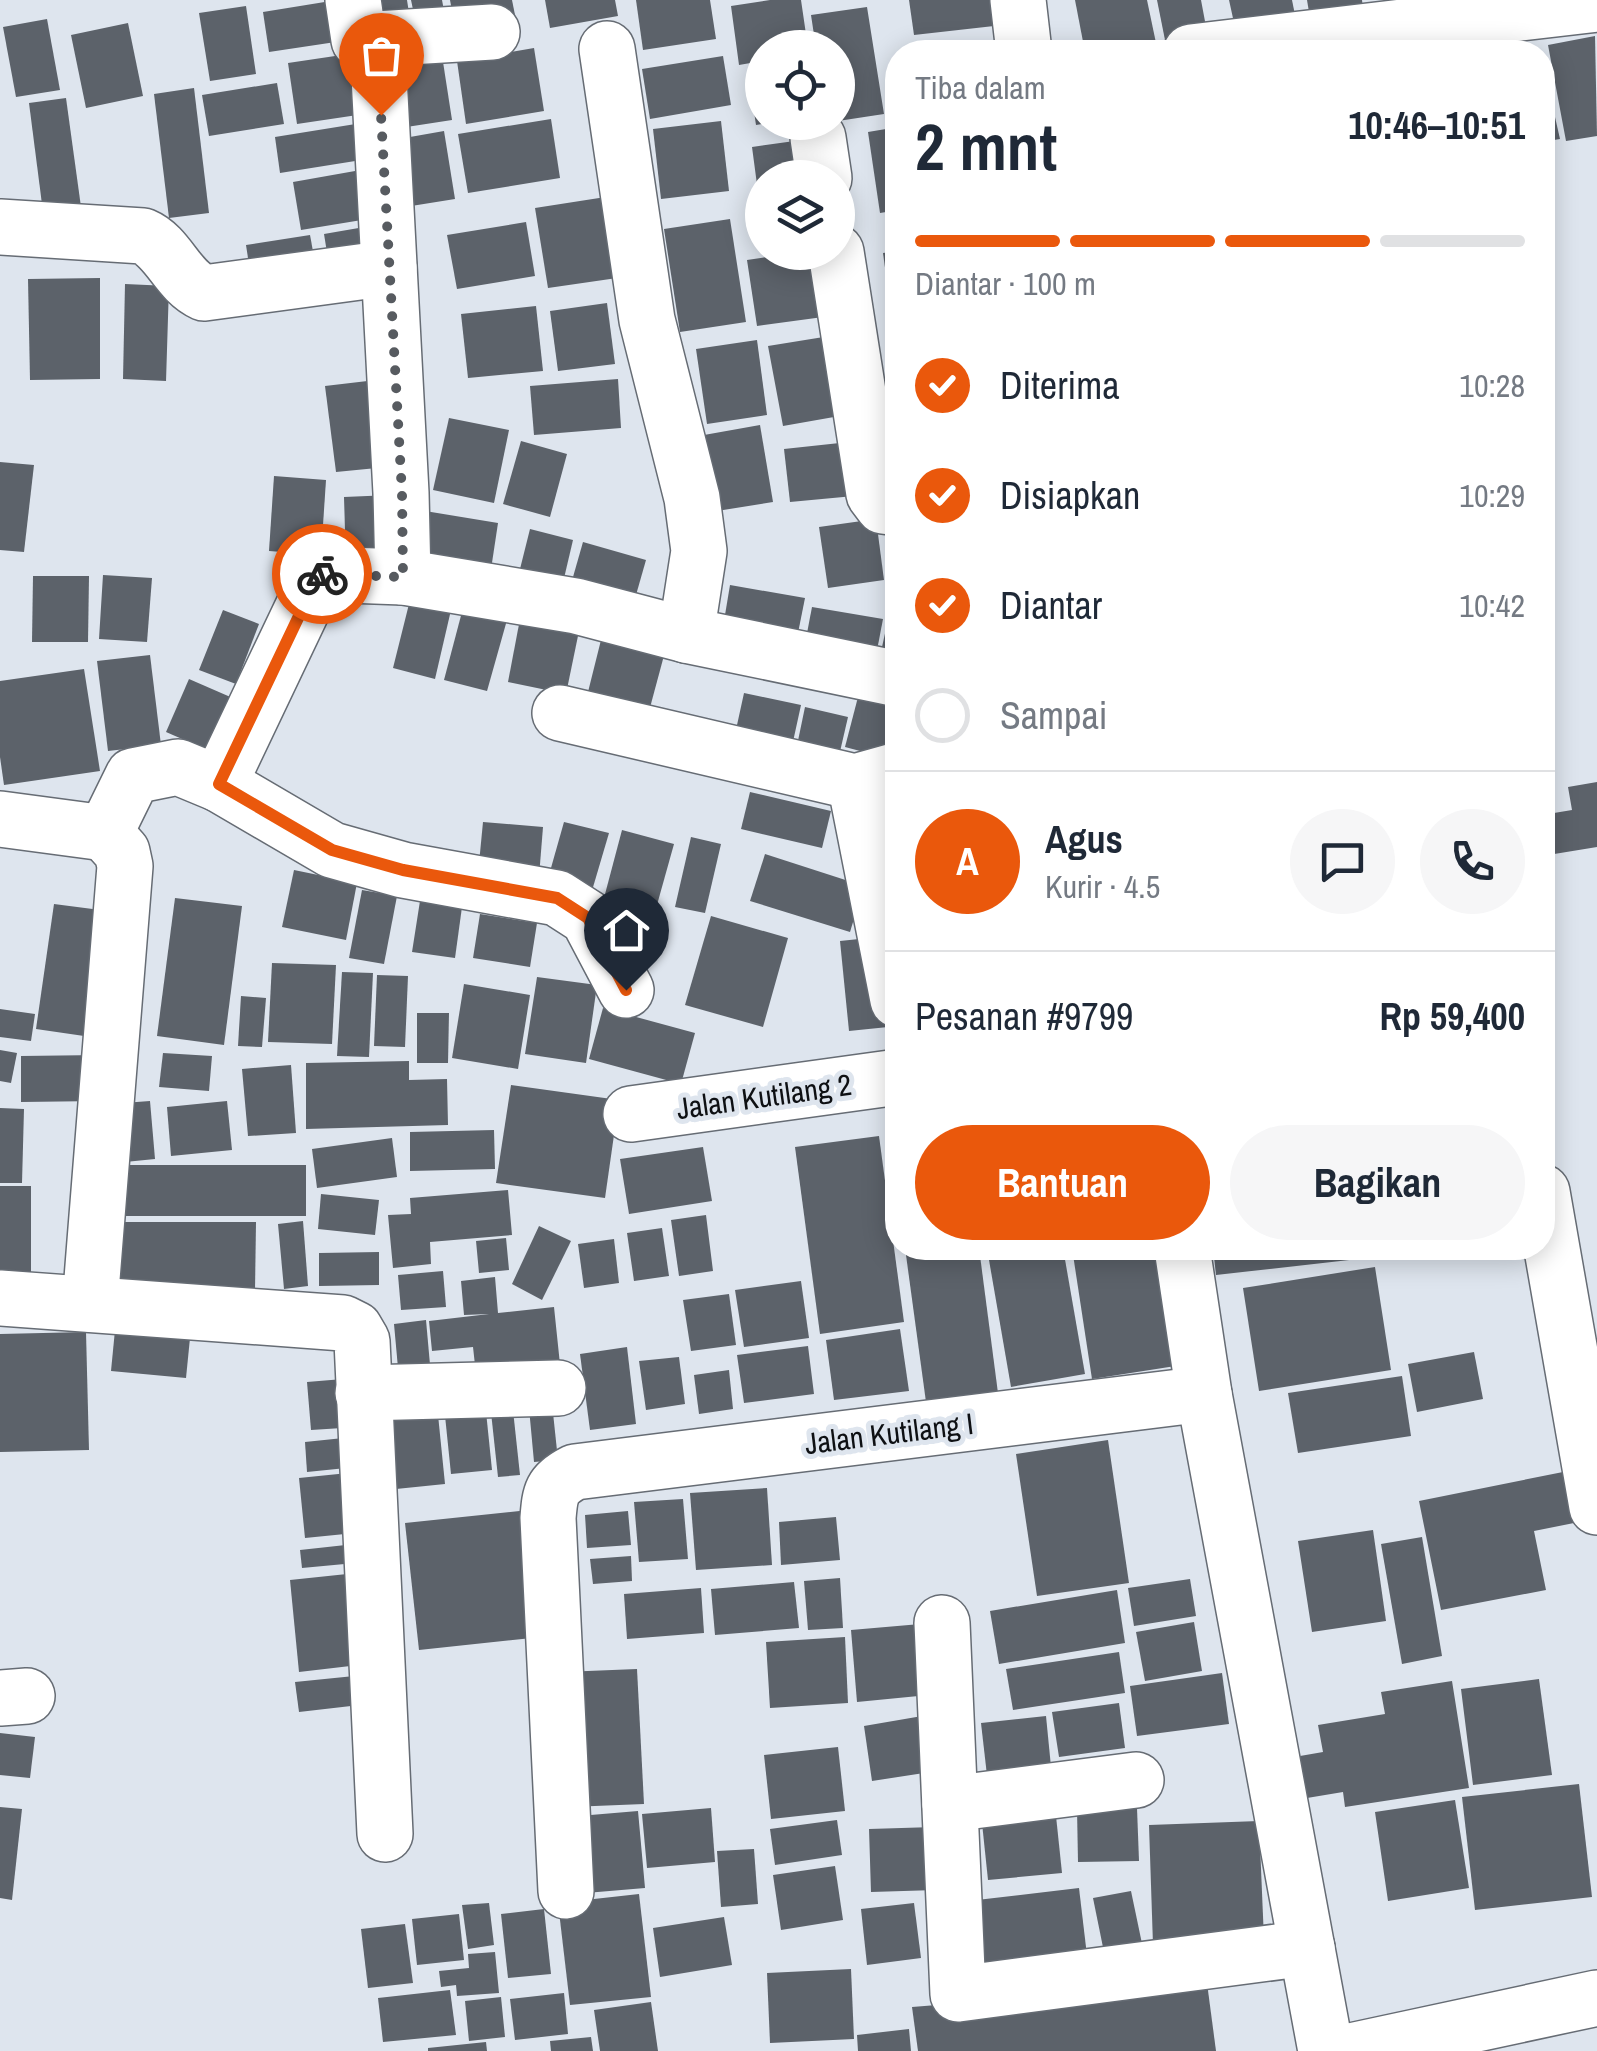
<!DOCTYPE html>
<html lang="id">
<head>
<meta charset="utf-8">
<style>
	:root { --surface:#fff; --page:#f6f6f7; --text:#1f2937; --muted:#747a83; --line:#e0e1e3; --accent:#ea580c }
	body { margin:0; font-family:"Archivo Narrow",sans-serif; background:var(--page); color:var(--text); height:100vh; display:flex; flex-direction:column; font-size:38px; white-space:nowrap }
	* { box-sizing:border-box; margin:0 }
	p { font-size:32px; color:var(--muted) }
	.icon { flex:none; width:55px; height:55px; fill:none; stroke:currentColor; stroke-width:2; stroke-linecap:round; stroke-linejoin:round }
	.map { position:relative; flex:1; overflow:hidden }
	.panel { position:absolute; left:885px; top:40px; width:670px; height:1220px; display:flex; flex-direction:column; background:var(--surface); border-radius:40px; box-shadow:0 5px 25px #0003 }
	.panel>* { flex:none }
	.fabs { position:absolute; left:745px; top:30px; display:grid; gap:20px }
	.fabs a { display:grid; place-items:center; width:110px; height:110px; border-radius:50%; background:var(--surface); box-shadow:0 5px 25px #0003; font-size:50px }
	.pin { position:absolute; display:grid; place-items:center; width:85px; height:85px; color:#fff; margin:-102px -42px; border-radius:50% 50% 50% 0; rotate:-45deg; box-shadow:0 0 10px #0007 }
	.pin .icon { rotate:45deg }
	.courier { position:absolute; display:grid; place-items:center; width:100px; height:100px; margin:-50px; border:8px solid #ea580c; border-radius:50%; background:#fff; color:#222; box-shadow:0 2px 12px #0007 }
	.head em { font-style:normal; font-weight:700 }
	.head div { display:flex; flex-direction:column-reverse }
	.head { display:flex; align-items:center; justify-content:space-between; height:170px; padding:0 30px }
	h1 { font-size:65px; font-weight:700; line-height:75px }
	.bar { display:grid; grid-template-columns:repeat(4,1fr); gap:15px 10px; align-content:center; height:120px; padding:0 30px }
	.bar i { height:12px; border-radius:8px; background:var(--line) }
	.bar .active { background:var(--accent) }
	.bar p { grid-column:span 4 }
	.line { display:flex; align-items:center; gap:25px; padding:0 30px; border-top:2px solid var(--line) }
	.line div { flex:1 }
	.round { display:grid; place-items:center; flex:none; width:105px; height:105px; border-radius:52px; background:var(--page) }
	ol { padding:0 30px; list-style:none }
	li { display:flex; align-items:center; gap:30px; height:110px }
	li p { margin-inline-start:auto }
	li .icon { padding:10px; border-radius:50%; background:var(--accent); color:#fff; stroke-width:4 }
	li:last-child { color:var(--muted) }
	li i { width:55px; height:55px; border:5px solid var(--line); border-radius:50% }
	.cta { display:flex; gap:20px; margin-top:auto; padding:20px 30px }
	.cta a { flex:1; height:115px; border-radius:60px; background:var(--accent); color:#fff; font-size:40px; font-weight:700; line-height:115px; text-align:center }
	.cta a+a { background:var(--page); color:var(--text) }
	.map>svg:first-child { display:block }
	.building { fill:#5c626a }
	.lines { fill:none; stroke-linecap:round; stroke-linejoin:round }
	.minor-casing { stroke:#666c74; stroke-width:58 }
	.minor { stroke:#fff; stroke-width:55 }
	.done { stroke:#575b60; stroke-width:10; stroke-dasharray:0 18 }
	.route { stroke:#ea580c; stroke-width:12 }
	.labels { text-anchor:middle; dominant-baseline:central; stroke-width:10; stroke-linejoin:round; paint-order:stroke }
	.street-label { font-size:30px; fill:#0e1013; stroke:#dee5ee }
</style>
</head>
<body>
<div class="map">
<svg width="1597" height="2051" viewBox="0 0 1597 2051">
	<rect width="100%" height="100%" fill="#dee5ee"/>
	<g class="building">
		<path d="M337,0l12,40 -80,12 -6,-40z"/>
		<path d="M361,0h46l4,26z"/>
		<path d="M411,0h31l5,27 -29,6z"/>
		<path d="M450,0h62l4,20 -60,12z"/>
		<path d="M545,0h70l3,16 -68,12z"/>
		<path d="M636,0h74l6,39 -73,11z"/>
		<path d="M770,0h31l7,48h-46v13l-23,4 -8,-59z"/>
		<path d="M909,0h82l3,26 -80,9z"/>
		<path d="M1075,0h72l9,43 -47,9h-24z"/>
		<path d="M1157,0h44l6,32 -42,8z"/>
		<path d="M1229,0h63l4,20 -60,12z"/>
		<path d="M1307,0h55l1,9 -53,9z"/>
		<path d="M246,6l10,68 -46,7 -11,-68z"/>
		<path d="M867,7l17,107 -46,7v-73h-22l-5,-33z"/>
		<path d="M47,19l13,71 -44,7 -13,-70z"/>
		<path d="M128,23l15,73 -57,12 -15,-73z"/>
		<path d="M1595,36l2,100 -31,5 -18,-96z"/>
		<path d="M534,48l10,63 -78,13 -9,-63z"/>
		<path d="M441,49l11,71 -52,8 -11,-70z"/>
		<path d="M362,52l9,61 -74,11 -9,-61z"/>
		<path d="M723,56l8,49 -81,14 -8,-50z"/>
		<path d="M1542,60l18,79 -18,3z"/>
		<path d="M762,77v47l-6,1 -7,-46z"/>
		<path d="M277,83l7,41 -75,12 -7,-41z"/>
		<path d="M194,88l15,125 -40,5 -15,-124z"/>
		<path d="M66,98l15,109 -38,5 -14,-109z"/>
		<path d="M551,119l9,59 -92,15 -10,-59z"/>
		<path d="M721,121l8,70 -68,8 -8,-70z"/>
		<path d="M368,122l6,36 -94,15 -5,-36z"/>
		<path d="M898,127v83l-18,3 -12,-81z"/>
		<path d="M444,131l11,68 -50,8 -12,-67z"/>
		<path d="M809,139l5,39h-52l-2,29 -8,-60z"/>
		<path d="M372,168l8,49 -79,13 -8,-48z"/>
		<path d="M612,196l12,81 -76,11 -13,-80z"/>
		<path d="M730,219l16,103 -66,10 -16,-103z"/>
		<path d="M526,222l9,54 -78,13 -10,-54z"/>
		<path d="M376,225l6,38 -52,8 -6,-37z"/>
		<path d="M310,235l7,38 -65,11 -6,-39z"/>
		<path d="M898,251v74l-5,1 -10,-73z"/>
		<path d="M799,252h30l9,63 -81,11 -10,-66z"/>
		<path d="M100,278v101l-70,1 -2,-101z"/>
		<path d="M125,284l44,2 -3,95 -43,-2z"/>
		<path d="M607,303l8,61 -57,7 -8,-60z"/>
		<path d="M536,306l7,65 -75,7 -7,-64z"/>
		<path d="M836,335l15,79 -68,12 -15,-80z"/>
		<path d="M757,340l10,75 -60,9 -11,-75z"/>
		<path d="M618,379l3,49 -87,7 -4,-49z"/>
		<path d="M376,380l11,87 -51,5 -11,-86z"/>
		<path d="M449,418l60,12 -15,73 -61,-13z"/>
		<path d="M760,425l13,77 -56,9 -13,-76z"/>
		<path d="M521,441l46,13 -17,63 -47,-13z"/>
		<path d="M849,442l5,54 -64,6 -6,-53z"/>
		<path d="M0,462l34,3 -10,87 -24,-2z"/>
		<path d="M274,476l52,4 -5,75 -52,-4z"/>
		<path d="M391,495l1,67 -46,2 -2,-67z"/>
		<path d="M419,510l79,13 -8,53 -79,-12z"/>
		<path d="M876,519l8,61 -56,8 -9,-61z"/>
		<path d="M530,529l43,11 -12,51 -44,-10z"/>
		<path d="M583,542l63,18 -14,49 -63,-18z"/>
		<path d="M103,575l49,3 -5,64 -48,-3z"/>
		<path d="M33,576h56l-1,66h-56z"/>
		<path d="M730,585l75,13 -11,55 -73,-14z"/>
		<path d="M410,600l41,10 -16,69 -42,-11z"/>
		<path d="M812,607l71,12 -9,47 -71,-12z"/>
		<path d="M463,608l44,12 -20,71 -43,-11z"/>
		<path d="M223,610l36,14 -23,60 -37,-14z"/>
		<path d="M520,619l59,12 -13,63 -58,-12z"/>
		<path d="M888,620l10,2v47l-20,-4z"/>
		<path d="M603,632l63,16 -18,67 -62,-15z"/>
		<path d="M150,655l11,90 -53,6 -11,-90z"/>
		<path d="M84,669l16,102 -96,14 -4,-28v-76z"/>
		<path d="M189,679l46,20 -23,53 -46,-20z"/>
		<path d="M744,693l57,12 -12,55 -57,-12z"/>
		<path d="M858,697l40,10v54l-53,-14z"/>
		<path d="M805,707l43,10 -12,52 -42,-9z"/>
		<path d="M1597,782v65l-55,9v-41l30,-5 -4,-23z"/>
		<path d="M750,792l81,19 -9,37 -81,-19z"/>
		<path d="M483,822l60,5 -5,62 -61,-5z"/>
		<path d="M564,822l45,11 -18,61 -44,-12z"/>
		<path d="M622,830l52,14 -19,68 -51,-14z"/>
		<path d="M691,837l30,7 -16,69 -30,-6z"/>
		<path d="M765,854l99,32 -14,46 -100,-31z"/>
		<path d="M294,870l63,13 -11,57 -64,-13z"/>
		<path d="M362,890l35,6 -13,68 -35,-6z"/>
		<path d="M175,898l67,8 -18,139 -67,-9z"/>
		<path d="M420,901l42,6 -7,51 -43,-6z"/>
		<path d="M54,904l54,7 -17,126 -55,-8z"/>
		<path d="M480,914l57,9 -7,44 -57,-9z"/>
		<path d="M711,916l77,22 -25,89 -78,-22z"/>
		<path d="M878,937l10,90 -39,4 -9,-90z"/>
		<path d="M272,963l64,2 -4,79 -64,-2z"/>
		<path d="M342,972l31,1 -4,84 -32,-1z"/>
		<path d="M377,975l31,1 -3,71 -31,-1z"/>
		<path d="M537,977l60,8 -11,78 -61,-9z"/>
		<path d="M464,984l66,11 -12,74 -66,-11z"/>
		<path d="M241,996l25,2 -4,49 -24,-1z"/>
		<path d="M603,1008l92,25 -14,51 -92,-25z"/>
		<path d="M0,1009l35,5 -4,27 -31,-4z"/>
		<path d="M417,1013h32l-1,50h-31z"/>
		<path d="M0,1050l17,3 -6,30 -11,-2z"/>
		<path d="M163,1053l49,3 -3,35 -50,-4z"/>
		<path d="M100,1055v46l-79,1v-46z"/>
		<path d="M409,1061v19l38,-1 1,46 -142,4v-66z"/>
		<path d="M291,1065l5,68 -48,3 -6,-67z"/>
		<path d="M511,1085l108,15 -14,98 -109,-15z"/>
		<path d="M150,1101l5,58 -40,4 -5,-59z"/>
		<path d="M227,1101l5,49 -61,6 -4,-49z"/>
		<path d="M0,1108l24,1 -2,74h-22z"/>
		<path d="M494,1130l1,39 -85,2v-39z"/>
		<path d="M879,1136l25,186 -84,12 -25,-187z"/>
		<path d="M392,1138l5,39 -80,11 -5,-39z"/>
		<path d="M703,1147l9,54 -83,13 -9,-55z"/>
		<rect x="111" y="1165" width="195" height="51"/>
		<rect x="0" y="1186" width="31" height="97"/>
		<path d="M508,1190l4,45 -82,7 1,22 -38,4 -5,-53 23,-1 -1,-16z"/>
		<path d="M321,1194l58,6 -4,35 -57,-6z"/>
		<path d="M706,1215l7,56 -34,5 -8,-56z"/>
		<path d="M303,1221l5,65 -24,3 -6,-65z"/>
		<path d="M110,1222h146l-1,69 -146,-1z"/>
		<path d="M539,1226l32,15 -29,59 -30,-16z"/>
		<path d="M662,1228l7,48 -35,5 -7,-48z"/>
		<path d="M506,1238l3,32 -30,3 -3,-32z"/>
		<path d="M614,1239l5,44 -35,5 -6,-44z"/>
		<path d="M965,1248h14l19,145 -72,9 -20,-147z"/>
		<path d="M1063,1248l22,126 -74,13 -22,-127z"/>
		<path d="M1072,1248h92l18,117 -90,14z"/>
		<path d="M1213,1248h143l2,11 -142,16z"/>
		<path d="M379,1252v33l-60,1v-33z"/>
		<path d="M1375,1267l16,103 -132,21 -16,-103z"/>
		<path d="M443,1271l3,36 -45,3 -3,-35z"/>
		<path d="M495,1277l3,36 56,-6 7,67 -84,9 -4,-36 -41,4 -3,-30 60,-7 -25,1 -3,-34z"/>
		<path d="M801,1281l8,57 -65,9 -9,-57z"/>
		<path d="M729,1294l7,51 -45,6 -8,-51z"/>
		<path d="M426,1320l5,56 -32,3 -5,-55z"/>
		<path d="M900,1329l9,62 -75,9 -8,-60z"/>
		<path d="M115,1330l75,8 -4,40 -75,-7z"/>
		<path d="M86,1332l3,118 -89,2v-118z"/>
		<path d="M808,1346l6,48 -70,9 -7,-48z"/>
		<path d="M627,1347l9,77 -46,6 -10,-76z"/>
		<path d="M1474,1352l9,47 -66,13 -9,-48z"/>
		<path d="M679,1357l6,47 -39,6 -7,-49z"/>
		<path d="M729,1370l4,39 -34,5 -5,-39z"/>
		<path d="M1402,1376l9,60 -113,17 -10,-60z"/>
		<path d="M355,1378l3,49 -47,3 -4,-48z"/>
		<path d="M551,1394l7,66 -24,2 -6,-65z"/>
		<path d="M512,1401l8,74 -22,2 -8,-74z"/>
		<path d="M485,1402l7,68 -41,4 -7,-68z"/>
		<path d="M437,1405l8,79 -49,5 -7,-79z"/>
		<path d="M353,1437l3,30 -49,5 -2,-30z"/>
		<path d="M1108,1440l21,143 -92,13 -21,-142z"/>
		<path d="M358,1472l7,60 -60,6 -6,-60z"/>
		<path d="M1563,1472l11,51 -40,8 12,59 -105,20 -22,-109z"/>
		<path d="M767,1488l5,77 -76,5 -6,-77z"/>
		<path d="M683,1499l5,60 -49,3 -5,-60z"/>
		<path d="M538,1509l13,127 -132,14 -14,-127z"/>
		<path d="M628,1511l3,34 -44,3 -2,-33z"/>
		<path d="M836,1517l4,43 -59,5 -2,-43z"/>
		<path d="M1373,1530l13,91 -74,11 -14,-91z"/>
		<path d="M1422,1537l20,119 -40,8 -21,-120z"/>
		<path d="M364,1543l2,19 -64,6 -2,-18z"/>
		<path d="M631,1556l1,25 -39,3 -3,-25z"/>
		<path d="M366,1572l10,91 -77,9 -9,-92z"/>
		<path d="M840,1578l3,50 -35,2 -4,-49z"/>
		<path d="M1190,1579l6,37 -62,10 -6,-38z"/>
		<path d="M794,1582l5,46 -84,7 -4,-46z"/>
		<path d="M701,1588l3,45 -77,6 -3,-45z"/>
		<path d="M1117,1590l8,53 -126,21 -9,-53z"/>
		<path d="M1194,1622l8,49 -57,10 -9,-49z"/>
		<path d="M932,1623l7,71 -82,8 -6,-72z"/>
		<path d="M845,1637l3,66 -78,5 -4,-66z"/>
		<path d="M1119,1652l6,41 -112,17 -7,-41z"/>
		<path d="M637,1669l7,135 -74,3 -7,-135z"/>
		<path d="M1222,1673l7,51 -92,12 -7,-50z"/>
		<path d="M374,1674l3,29 -78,9 -4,-30z"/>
		<path d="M1539,1679l13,96 -79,10 -12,-96z"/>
		<path d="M1452,1681l17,107 -124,19 -2,-15 -36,6 -7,-42 23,-4 -5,-27 67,-11 -4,-22z"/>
		<path d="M1119,1703l6,45 -66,9 -7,-45z"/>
		<path d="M928,1715l9,56 -65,10 -8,-55z"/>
		<path d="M1046,1716l6,61 -64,7 -7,-61z"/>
		<path d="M0,1733l35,4 -5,41 -30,-3z"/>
		<path d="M838,1747l7,64 -74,8 -7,-64z"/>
		<path d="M1579,1784l13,113 -117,13 -13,-113z"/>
		<path d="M1455,1800l14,88 -81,13 -13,-89z"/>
		<path d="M0,1807l22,2 -10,91 -12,-2z"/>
		<path d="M711,1808l4,54 -68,6 -5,-54z"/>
		<path d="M1137,1808l2,53 -61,1 -1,-53z"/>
		<path d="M638,1811l7,77 -71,6 -7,-77z"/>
		<path d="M1056,1816l6,57 -74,7 -6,-57z"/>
		<path d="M837,1820l5,35 -67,10 -5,-36z"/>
		<path d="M1259,1821l5,119 -111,5 -4,-120z"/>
		<path d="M934,1827l2,63 -65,2 -2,-63z"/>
		<path d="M754,1849l4,55 -37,3 -4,-56z"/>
		<path d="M835,1866l8,54 -62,10 -8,-55z"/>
		<path d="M1079,1888l9,76 -102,12 -9,-76z"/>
		<path d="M1131,1891l14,67 -38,9 -14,-69z"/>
		<path d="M639,1894l12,103 -81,8 -12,-102z"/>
		<path d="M489,1903l5,42 -26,4 -6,-44z"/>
		<path d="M914,1903l7,55 -54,7 -6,-56z"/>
		<path d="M544,1909l7,65 -43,4 -7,-64z"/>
		<path d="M459,1914l5,46 -47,5 -5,-46z"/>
		<path d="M724,1917l8,48 -72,12 -7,-49z"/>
		<path d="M405,1924l8,59 -45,5 -7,-59z"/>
		<path d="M495,1952l4,41 -42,3 -1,-11 -15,2 -2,-16 30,-3 -1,-14z"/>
		<path d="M851,1969l3,70 -84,4 -3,-70z"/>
		<path d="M1207,1983l9,68h-298l-6,-44z"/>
		<path d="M450,1990l6,45 -73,7 -5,-44z"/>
		<path d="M564,1993l4,41 -53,6 -5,-41z"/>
		<path d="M501,1997l4,40 -36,4 -4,-40z"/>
		<path d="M651,2002l7,49h-58l-6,-41z"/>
		<path d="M909,2029l2,22h-53l-1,-16z"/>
		<path d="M591,2037l2,14h-42l-1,-10z"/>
		<path d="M486,2042l1,9h-59v-3z"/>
	</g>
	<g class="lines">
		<g class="minor-casing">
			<g id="minor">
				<path d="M353,0l6,40 133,-8"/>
				<path d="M1018,0l6,52"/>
				<path d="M377,38l24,455 2,84"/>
				<path d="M607,49l40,271 45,178 7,53 -13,84"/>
				<path d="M1191,52l406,-48"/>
				<path d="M818,138l6,40"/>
				<path d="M0,227l143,9c26,11 34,45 61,57l185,-25"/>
				<path d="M836,252l38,242 9,12 15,2"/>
				<path d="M560,713l295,69 43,-12"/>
				<path d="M855,782l43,218"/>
				<path d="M219,784l113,66 71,20 154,28 31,20 38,72"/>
				<path d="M0,819l105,14"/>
				<path d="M105,833l28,-57 45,-9 41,17 100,-210 84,3 173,29 110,29 212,44"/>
				<path d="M631,1114l267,-37"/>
				<path d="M1542,1192l55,315"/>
				<path d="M1182,1248l22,146 122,657"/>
				<path d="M0,1298l343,25 12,6 7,12 23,493"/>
				<path d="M90,1304l35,-438 -3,-14 -17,-19"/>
				<path d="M363,1393l195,-5"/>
				<path d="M942,1623l16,371 349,-46"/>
				<path d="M0,1698l27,-2"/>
				<path d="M950,1804l186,-24"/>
				<path d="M566,1891l-18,-373c2,-25 3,-34 27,-46l629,-78"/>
				<path d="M1351,2051l246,-53"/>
			</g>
		</g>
		<use href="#minor" class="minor"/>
	</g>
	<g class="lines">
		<path class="done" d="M322,574l81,3 -1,-84 -21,-378"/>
		<path class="route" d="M322,574h-3l-100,210 113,66 71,20 154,28 31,20 38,72"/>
	</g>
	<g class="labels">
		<g class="street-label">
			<text transform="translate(764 1096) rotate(-8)">Jalan Kutilang 2</text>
			<text transform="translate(889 1433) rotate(-7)">Jalan Kutilang I</text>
		</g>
	</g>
</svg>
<div class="fabs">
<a><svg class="icon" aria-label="locate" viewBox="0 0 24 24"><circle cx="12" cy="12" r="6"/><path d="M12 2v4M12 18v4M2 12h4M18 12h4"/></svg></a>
<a><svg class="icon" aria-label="layers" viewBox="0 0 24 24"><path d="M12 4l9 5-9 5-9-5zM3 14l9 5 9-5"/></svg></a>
</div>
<div class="pin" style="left:381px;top:115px;background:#ea580c"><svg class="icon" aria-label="bag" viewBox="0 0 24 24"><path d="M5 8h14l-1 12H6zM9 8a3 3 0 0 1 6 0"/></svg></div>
<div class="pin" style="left:626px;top:990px;background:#1f2937"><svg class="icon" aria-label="home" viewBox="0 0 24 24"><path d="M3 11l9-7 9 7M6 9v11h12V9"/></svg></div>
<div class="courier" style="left:322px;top:574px"><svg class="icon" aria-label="bike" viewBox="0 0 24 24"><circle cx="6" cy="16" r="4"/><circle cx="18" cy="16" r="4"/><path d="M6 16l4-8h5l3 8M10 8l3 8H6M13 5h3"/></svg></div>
<section class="panel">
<div class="head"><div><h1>2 mnt</h1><p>Tiba dalam</p></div><em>10:46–10:51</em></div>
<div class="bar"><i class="active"></i><i class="active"></i><i class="active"></i><i></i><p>Diantar · 100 m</p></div>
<ol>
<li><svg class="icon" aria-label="check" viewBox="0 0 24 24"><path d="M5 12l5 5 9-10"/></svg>Diterima<p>10:28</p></li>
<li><svg class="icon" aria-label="check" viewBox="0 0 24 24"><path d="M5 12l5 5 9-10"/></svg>Disiapkan<p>10:29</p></li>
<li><svg class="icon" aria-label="check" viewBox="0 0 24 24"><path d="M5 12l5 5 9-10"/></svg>Diantar<p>10:42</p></li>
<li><i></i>Sampai</li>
</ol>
<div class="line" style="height:180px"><b class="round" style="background:var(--accent);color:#fff">A</b><div><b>Agus</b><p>Kurir · 4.5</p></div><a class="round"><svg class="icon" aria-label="chat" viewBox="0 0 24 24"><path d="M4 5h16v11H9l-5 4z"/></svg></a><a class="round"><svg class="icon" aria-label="phone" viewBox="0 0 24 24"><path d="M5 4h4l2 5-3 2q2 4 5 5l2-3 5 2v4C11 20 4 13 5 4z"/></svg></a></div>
<div class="line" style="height:130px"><div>Pesanan #9799</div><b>Rp 59,400</b></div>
<div class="cta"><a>Bantuan</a><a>Bagikan</a></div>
</section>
</div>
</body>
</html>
